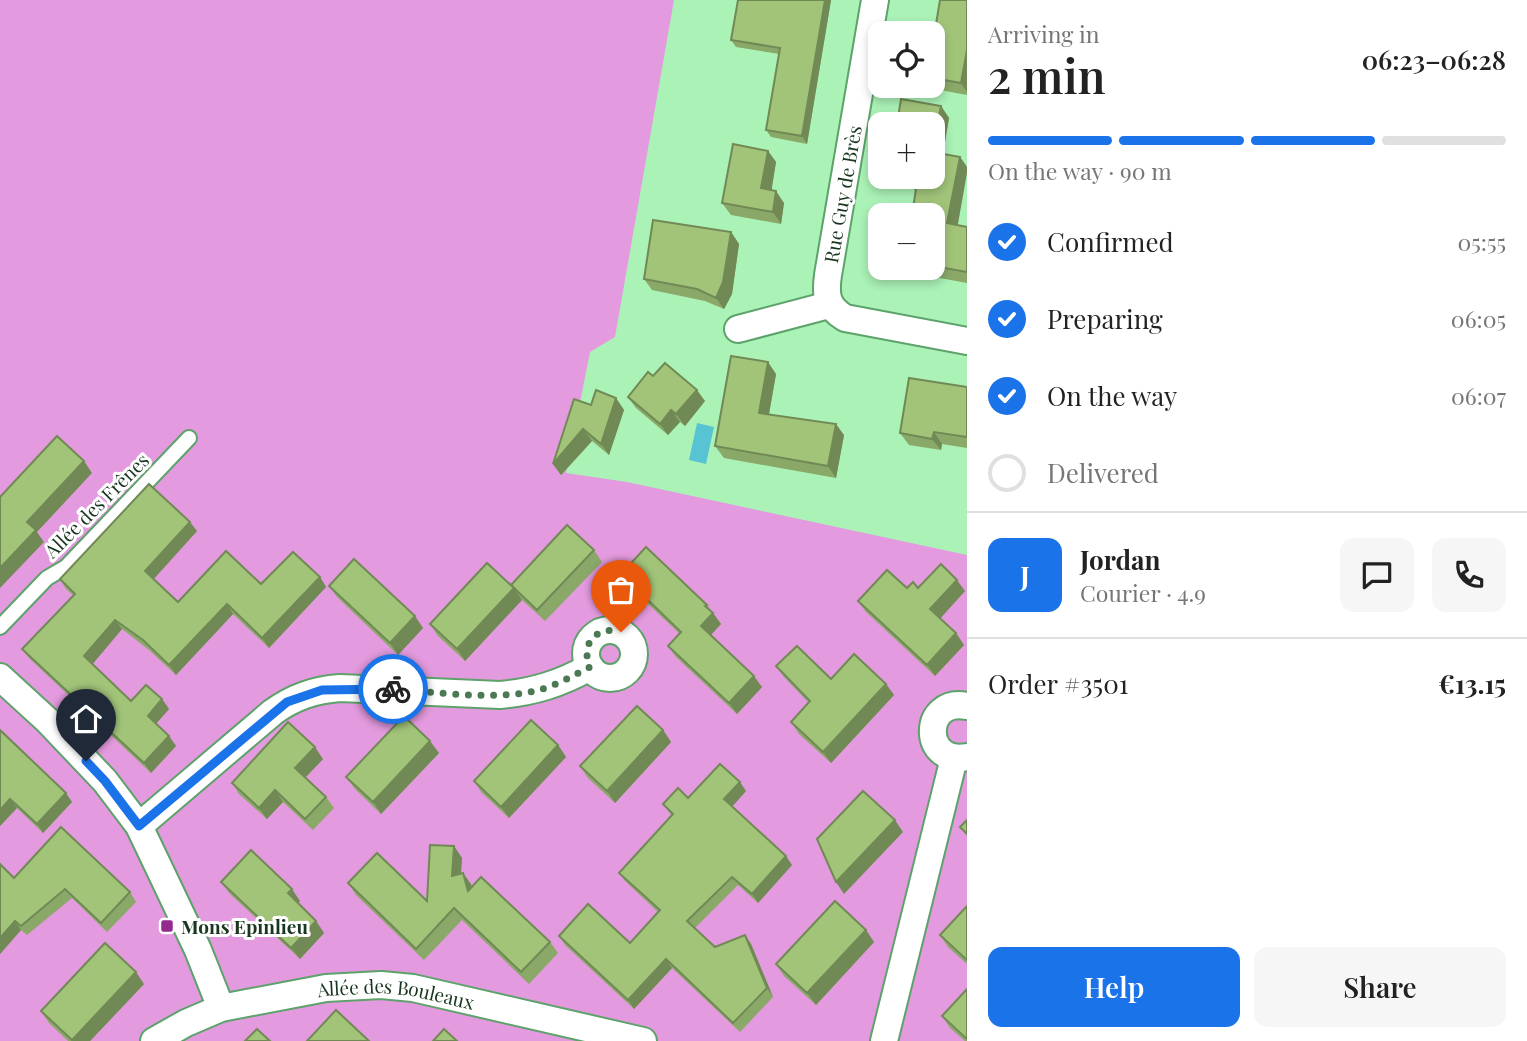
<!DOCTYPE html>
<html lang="en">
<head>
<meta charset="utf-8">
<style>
	:root { --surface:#fff; --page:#f6f6f6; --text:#222; --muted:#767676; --line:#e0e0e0; --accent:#1a73e8 }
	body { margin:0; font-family:"Playfair Display",serif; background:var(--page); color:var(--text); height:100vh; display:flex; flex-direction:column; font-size:26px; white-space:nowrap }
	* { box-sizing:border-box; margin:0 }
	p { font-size:23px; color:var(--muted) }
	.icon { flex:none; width:38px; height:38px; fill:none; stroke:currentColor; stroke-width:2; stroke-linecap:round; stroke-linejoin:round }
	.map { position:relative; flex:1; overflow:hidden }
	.panel { display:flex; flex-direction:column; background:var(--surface); width:560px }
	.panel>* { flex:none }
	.controls { position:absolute; left:868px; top:21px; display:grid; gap:14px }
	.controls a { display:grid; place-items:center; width:77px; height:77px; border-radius:14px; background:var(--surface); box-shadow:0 4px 10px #0003; font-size:35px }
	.pin { position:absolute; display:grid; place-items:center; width:60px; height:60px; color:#fff; margin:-72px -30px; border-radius:50% 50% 50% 0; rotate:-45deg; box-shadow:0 0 7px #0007 }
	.pin .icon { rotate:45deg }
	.courier { position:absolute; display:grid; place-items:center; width:70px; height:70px; margin:-35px; border:5px solid #1a73e8; border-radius:50%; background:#fff; color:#222; box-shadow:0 2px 9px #0007 }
	.head em { font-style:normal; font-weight:600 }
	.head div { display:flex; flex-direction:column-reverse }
	.head { display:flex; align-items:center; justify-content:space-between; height:119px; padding:0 21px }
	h1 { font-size:46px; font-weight:600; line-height:52px }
	.bar { display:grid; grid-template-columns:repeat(4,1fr); gap:10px 7px; align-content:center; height:84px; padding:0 21px }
	.bar i { height:9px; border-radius:5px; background:var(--line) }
	.bar .current { background:var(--accent) }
	.bar p { grid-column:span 4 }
	.line { display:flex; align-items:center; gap:18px; padding:0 21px; border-top:2px solid var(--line) }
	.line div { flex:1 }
	.round { display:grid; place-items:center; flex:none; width:74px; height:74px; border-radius:14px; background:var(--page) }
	ol { padding:0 21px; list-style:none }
	li { display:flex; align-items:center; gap:21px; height:77px }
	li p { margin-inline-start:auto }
	li .icon { padding:7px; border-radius:50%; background:var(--accent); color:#fff; stroke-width:4 }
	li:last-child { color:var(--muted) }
	li i { width:38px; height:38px; border:4px solid var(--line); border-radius:50% }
	.cta { display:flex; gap:14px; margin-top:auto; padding:14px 21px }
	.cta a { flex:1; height:80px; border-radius:14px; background:var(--accent); color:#fff; font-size:28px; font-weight:600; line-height:80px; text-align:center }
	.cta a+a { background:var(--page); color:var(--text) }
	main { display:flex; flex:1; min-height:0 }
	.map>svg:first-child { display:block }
	.green { fill:#e39ade }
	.water { fill:#58c3d3 }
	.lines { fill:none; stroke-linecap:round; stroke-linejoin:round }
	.service-casing { stroke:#5da26b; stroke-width:18 }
	.minor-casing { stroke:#5da26b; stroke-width:30 }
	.service { stroke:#fff; stroke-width:14 }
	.minor { stroke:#fff; stroke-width:26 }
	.wall { fill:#8aa968 }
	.shaded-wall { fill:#718955 }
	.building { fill:#a1c479; stroke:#718955; stroke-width:2 }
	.done { stroke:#4c7854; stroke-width:7; stroke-dasharray:0 12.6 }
	.route { stroke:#1a73e8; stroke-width:9 }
	.poi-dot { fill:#922a8f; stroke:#fff; stroke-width:2.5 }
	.labels { text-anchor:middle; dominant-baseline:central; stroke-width:6; stroke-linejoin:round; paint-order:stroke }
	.street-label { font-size:19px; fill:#19361f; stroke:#fff }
	.poi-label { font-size:19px; font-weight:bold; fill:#19361f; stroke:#fff; text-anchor:start }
</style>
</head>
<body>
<main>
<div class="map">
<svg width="967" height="1041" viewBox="0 0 967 1041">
	<rect width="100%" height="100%" fill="#abf2b7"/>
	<path class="green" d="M0,0h674l-59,337 -25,15 -24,121 61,9 340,73v486h-967z"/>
	<path class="water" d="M697,423l17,4 -8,37 -17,-4z"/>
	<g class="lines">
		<g class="service-casing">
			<path id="service" d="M0,627l47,-49 19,-11 123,-129"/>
		</g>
		<g class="minor-casing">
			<g id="minor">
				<path d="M875,0l-47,275c-3,21 -1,32 17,43l122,23"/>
				<path d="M738,329l91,-24"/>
				<circle cx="610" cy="654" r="24"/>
				<path d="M0,677l48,44 57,60 34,45 59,124 23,58"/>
				<path d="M967,706c-45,-9 -46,59 0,51"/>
				<path d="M139,826l134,-114c21,-15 41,-22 67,-24l160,7c33,-3 60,-11 90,-28"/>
				<path id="s1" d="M154,1041l32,-18 35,-15 105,-20 55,-3 32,3 230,53"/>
				<path d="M884,1041l70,-283"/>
			</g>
		</g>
		<use href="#service" class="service"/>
		<use href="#minor" class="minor"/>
	</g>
	<g class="wall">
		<path d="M738,0h93l-24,144 -36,-7 -5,-7 13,-76 -43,-7 -5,-7z"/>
		<path d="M967,0v95l-32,-6 -3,-3 1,-44z"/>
		<path d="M941,106l8,12 -6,36 17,3 7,10 -10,58 10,2v56l-55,-10 -4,-5h25v-53l-26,-35z"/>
		<path d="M768,151l8,11 -5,28 13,13 -3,21 -50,-9 -9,-12z"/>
		<path d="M731,232l8,12 -7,50 -8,15 -19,-8 -53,-11 -8,-11z"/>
		<path d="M776,374l-7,40 75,21 -8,43 -112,-20 -9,-12z"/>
		<path d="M653,376l52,25 -20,25 -5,-4 -12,13 -32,-27 -8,-11z"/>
		<path d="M967,387v61l-25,-4 -1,6 -32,-5 -9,-12z"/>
		<path d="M616,398l8,12 -15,45 -17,-14 -31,34 -8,-11 38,-59z"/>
		<path d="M197,531l-44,48 25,23 83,-18 59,-7 6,10 -57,61 -36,-34 -57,61 -27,-25 -27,-21 -30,35 39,37 31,-2 7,10 -13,15 13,12 7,10 -25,27 -122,-115 -7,-9 51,-54 -7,-6 -6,-10z"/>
		<path d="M594,550l8,12 -57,59 -24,-22 1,1 -57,61 -27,-25 -8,-12 81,-38z"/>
		<path d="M621,574l86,31 14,19 -10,11 51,52 -25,27 -61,-57 -8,-11 12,-12 -51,-48z"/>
		<path d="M329,586l94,42 -25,27 -61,-58z"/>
		<path d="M918,588l47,3 -25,27 16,15 8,12 -29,31 -69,-64 -8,-11z"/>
		<path d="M776,666l55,13 55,5 8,11 -63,68 -32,-29 -8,-12 18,-19 -25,-26z"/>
		<path d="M0,730l72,72 -29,31 -26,-25 -17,18z"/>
		<path d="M663,730l8,12 -56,61 -27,-25 -8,-12z"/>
		<path d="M558,745l8,12 -57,61 -27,-25 -8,-12z"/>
		<path d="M439,753l-58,61 -26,-25 -9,-12z"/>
		<path d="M323,759l-18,19 21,19 8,11 -21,22 -30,-28 -16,17 -28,-25 -7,-11z"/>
		<path d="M746,791l-14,15 60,59 -34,38 -20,-18 -43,43 20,19 30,-12 6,9 22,53 -33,35 -68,-64 -38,41 -69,-64 -6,-9 71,7 28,-31 -33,-31 -6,-8 53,-57 -9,-12 25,-6z"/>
		<path d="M454,846l8,12 -1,15h2l9,14 78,55 8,11 -29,31 -67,-64 -38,40 -68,-65 -8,-12 79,18z"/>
		<path d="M0,864l14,14 116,14 6,10 -29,30 -35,-34 -45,37 -6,-5 -21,24z"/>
		<path d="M221,882l79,19 -2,2 18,18 8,12 -24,26 -71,-66z"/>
		<path d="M967,906v58l-19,-17 -8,-12z"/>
		<path d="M866,930l8,12 -58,63 -32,-29 -8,-12z"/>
		<path d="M144,984l-54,57h-22l-19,-18 -8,-12z"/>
		<path d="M967,989v52h-2l-15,-13 -8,-12z"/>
	</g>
	<g class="shaded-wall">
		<path d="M825,0h6l-24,144 -5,-8z"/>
		<path d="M967,50v42l-6,-9z"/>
		<path d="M941,106l8,12 -8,46 -8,-12z"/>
		<path d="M768,151l8,11 -6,38 -9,-12z"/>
		<path d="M960,157l7,10v6l-11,62 -9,-12z"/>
		<path d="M776,191l8,12 -3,21 -8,-12z"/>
		<path d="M731,232l8,12 -7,50 -8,15 -8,-11z"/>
		<path d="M768,362l8,12 -9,51 -8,-12z"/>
		<path d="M697,390l8,11 -20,25 -9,-12z"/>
		<path d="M616,398l8,12 -15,45 -8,-11z"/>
		<path d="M671,410l9,12 -12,13 -8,-11z"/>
		<path d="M836,424l8,11 -8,43 -8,-12z"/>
		<path d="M583,429l9,12 -31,34 -8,-11z"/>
		<path d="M934,432l8,12 -1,6 -9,-11z"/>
		<path d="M84,461l8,12 -55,59 7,10 -44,46v-20l27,-46z"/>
		<path d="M190,522l7,9 -45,50 -7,-10z"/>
		<path d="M320,577l6,10 -57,61 -7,-10z"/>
		<path d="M957,580l8,11 -27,30 -8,-12z"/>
		<path d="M514,588l8,12 -57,61 -8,-12z"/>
		<path d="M227,604l6,10 -57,61 -7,-10z"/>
		<path d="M713,613l8,11 -12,13 -8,-11z"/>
		<path d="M415,616l8,12 -25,27 -8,-12z"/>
		<path d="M115,620l7,9 -31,37 -7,-10z"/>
		<path d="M956,633l8,12 -29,31 -8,-11z"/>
		<path d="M754,676l8,11 -25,27 -8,-11z"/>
		<path d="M886,684l8,11 -63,68 -8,-11z"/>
		<path d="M162,699l7,10 -15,17 -6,-10z"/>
		<path d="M663,730l8,12 -56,61 -8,-12z"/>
		<path d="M169,736l7,10 -25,27 -7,-10z"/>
		<path d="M430,741l9,12 -58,61 -8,-12z"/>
		<path d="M558,745l8,12 -57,61 -8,-11z"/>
		<path d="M315,747l8,12 -20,21 -8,-12z"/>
		<path d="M740,782l6,9 -15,17 -7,-9z"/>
		<path d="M275,790l8,12 -16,17 -8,-11z"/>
		<path d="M66,793l6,9 -29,31 -6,-9z"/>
		<path d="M10,799l7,9 -17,18v-16z"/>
		<path d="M895,820l8,12 -59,62 -8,-12z"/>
		<path d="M454,846l8,12 -2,29 -8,-11z"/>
		<path d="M786,856l6,9 -34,38 -6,-9z"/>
		<path d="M463,873l8,11 5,18 -8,-11z"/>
		<path d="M292,889l8,12 -4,4 -8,-12z"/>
		<path d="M15,921l6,9 -21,24v-16z"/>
		<path d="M316,921l8,12 -24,26 -9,-11z"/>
		<path d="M866,930l8,12 -58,63 -9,-12z"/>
		<path d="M745,935l6,9 22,53 -6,-9z"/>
		<path d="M666,959l6,9 -38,41 -6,-9z"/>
		<path d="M136,972l8,12 -54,57h-18v-1z"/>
	</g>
	<g class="building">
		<path d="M738,0h87l-23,136 -36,-6 14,-82 -49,-8z"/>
		<path d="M940,0h27v50l-6,33 -28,-5v-36z"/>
		<path d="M901,99l40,7 -8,46 27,5 -13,66 20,4v45l-34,-6v-51h-21l5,-33 -10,-2v-3h26v-53h-36z"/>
		<path d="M733,144l35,7 -7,37 15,3 -3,21 -51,-9z"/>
		<path d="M653,220l78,12 -8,50 -7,16 -19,-9 -53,-10z"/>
		<path d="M731,356l37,6 -9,51 77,11 -8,42 -113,-20z"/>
		<path d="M665,363l32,27 -21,24 -5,-4 -11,14 -32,-27 20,-25 5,4z"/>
		<path d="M909,378l58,9v50l-33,-5 -2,7 -32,-6z"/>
		<path d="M596,390l20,8 -15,46 -18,-15 -30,35 21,-65 17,6z"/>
		<path d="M57,436l27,25 -57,61 9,8 -36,38v-71z"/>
		<path d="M149,484l41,38 -45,49 33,31 48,-51 35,33 32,-32 27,25 -58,61 -35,-34 -58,61 -26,-25 -28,-20 -31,36 47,45 15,-16 16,14 -14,17 21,20 -25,27 -122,-114 53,-55 -15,-15z"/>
		<path d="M567,525l27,25 -57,60 -26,-25z"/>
		<path d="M646,547l61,58 -2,1 8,7 -12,13 53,50 -25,27 -61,-57 13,-14 -60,-58z"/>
		<path d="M354,559l61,57 -25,27 -61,-57z"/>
		<path d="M487,563l27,25 -57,61 -27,-25z"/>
		<path d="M941,564l16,16 -27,29 26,24 -29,32 -69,-64 29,-31 20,18 6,-6 5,6z"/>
		<path d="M797,646l34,33 23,-25 32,30 -63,68 -32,-30 19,-21 -34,-35z"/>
		<path d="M637,706l26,24 -56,61 -27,-25z"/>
		<path d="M404,716l26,25 -57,61 -27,-25z"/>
		<path d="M531,720l27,25 -57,62 -27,-26z"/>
		<path d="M288,722l27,25 -20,21 31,29 -21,22 -30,-29 -16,18 -27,-25z"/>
		<path d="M0,730l66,63 -29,31 -27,-25 -10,11z"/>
		<path d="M720,764l20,18 -16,17 62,57 -34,38 -20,-17 -45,44 28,26 30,-12 22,53 -34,35 -67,-64 -38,41 -69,-64 29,-32 42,39 30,-33 -41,-37 54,-59 -10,-10 15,-16 10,10z"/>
		<path d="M863,791l32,29 -59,62 -19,-43z"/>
		<path d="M967,820v14l-7,-7z"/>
		<path d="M61,827l69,65 -29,31 -36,-34 -44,37 -6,-5 -15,17v-74l14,14z"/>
		<path d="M430,845l24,1 -2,30 11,-3 5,18 13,-14 69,65 -29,30 -67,-64 -38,41 -68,-66 29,-30 50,48z"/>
		<path d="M251,850l41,39 -4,4 28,28 -25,27 -70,-66z"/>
		<path d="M835,901l31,29 -59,63 -31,-29z"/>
		<path d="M967,906v54l-27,-25z"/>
		<path d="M105,943l31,29 -64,68 -31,-29z"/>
		<path d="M967,989v50l-25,-23z"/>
		<path d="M336,1010l33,31h-62z"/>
		<path d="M257,1029l13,12h-25z"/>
		<path d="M444,1029l13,12h-24z"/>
	</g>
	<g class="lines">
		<path class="done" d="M393,689c43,3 88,10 131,4 24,-3 45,-15 66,-26 -10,-23 6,-42 31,-35"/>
		<path class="route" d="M86,761l19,20 34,45 148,-124 35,-12 71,-1"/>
	</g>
	<rect class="poi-dot" x="160" y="919" width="14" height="14" rx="3.5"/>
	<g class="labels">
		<g class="street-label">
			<text transform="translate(842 194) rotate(-80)">Rue Guy de Brès</text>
			<text transform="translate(96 505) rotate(-45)">Allée des Frênes</text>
			<text stroke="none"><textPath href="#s1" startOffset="252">Allée des Bouleaux</textPath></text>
		</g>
		<g class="poi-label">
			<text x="181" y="926">Mons Epinlieu</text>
		</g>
	</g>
</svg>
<div class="controls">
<a><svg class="icon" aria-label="locate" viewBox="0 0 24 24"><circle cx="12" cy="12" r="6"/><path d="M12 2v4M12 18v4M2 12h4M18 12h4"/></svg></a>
<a>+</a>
<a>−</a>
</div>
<div class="pin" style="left:621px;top:632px;background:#ea580c"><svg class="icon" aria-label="bag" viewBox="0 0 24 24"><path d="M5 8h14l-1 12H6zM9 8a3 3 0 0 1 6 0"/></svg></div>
<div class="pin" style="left:86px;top:761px;background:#1f2937"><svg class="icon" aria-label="home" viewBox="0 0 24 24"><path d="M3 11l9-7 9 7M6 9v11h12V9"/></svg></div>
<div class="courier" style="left:393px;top:689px"><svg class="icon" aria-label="bike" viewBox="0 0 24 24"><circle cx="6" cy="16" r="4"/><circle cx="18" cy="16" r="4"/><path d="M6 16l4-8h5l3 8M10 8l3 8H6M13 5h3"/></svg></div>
</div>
<section class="panel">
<div class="head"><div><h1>2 min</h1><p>Arriving in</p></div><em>06:23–06:28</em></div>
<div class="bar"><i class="current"></i><i class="current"></i><i class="current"></i><i></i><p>On the way · 90 m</p></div>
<ol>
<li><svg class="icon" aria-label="check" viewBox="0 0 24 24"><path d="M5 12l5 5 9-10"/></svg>Confirmed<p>05:55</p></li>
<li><svg class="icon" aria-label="check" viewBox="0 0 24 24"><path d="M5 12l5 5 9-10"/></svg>Preparing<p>06:05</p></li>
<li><svg class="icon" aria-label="check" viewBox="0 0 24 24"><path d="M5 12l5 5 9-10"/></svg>On the way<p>06:07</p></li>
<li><i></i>Delivered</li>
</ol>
<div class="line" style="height:126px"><b class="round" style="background:var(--accent);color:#fff">J</b><div><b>Jordan</b><p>Courier · 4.9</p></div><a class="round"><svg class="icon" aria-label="chat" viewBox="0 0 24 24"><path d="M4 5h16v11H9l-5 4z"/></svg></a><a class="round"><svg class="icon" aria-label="phone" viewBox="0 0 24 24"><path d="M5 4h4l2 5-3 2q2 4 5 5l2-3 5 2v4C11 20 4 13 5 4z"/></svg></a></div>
<div class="line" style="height:91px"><div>Order #3501</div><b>€13.15</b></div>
<div class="cta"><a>Help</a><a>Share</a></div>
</section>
</main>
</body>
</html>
